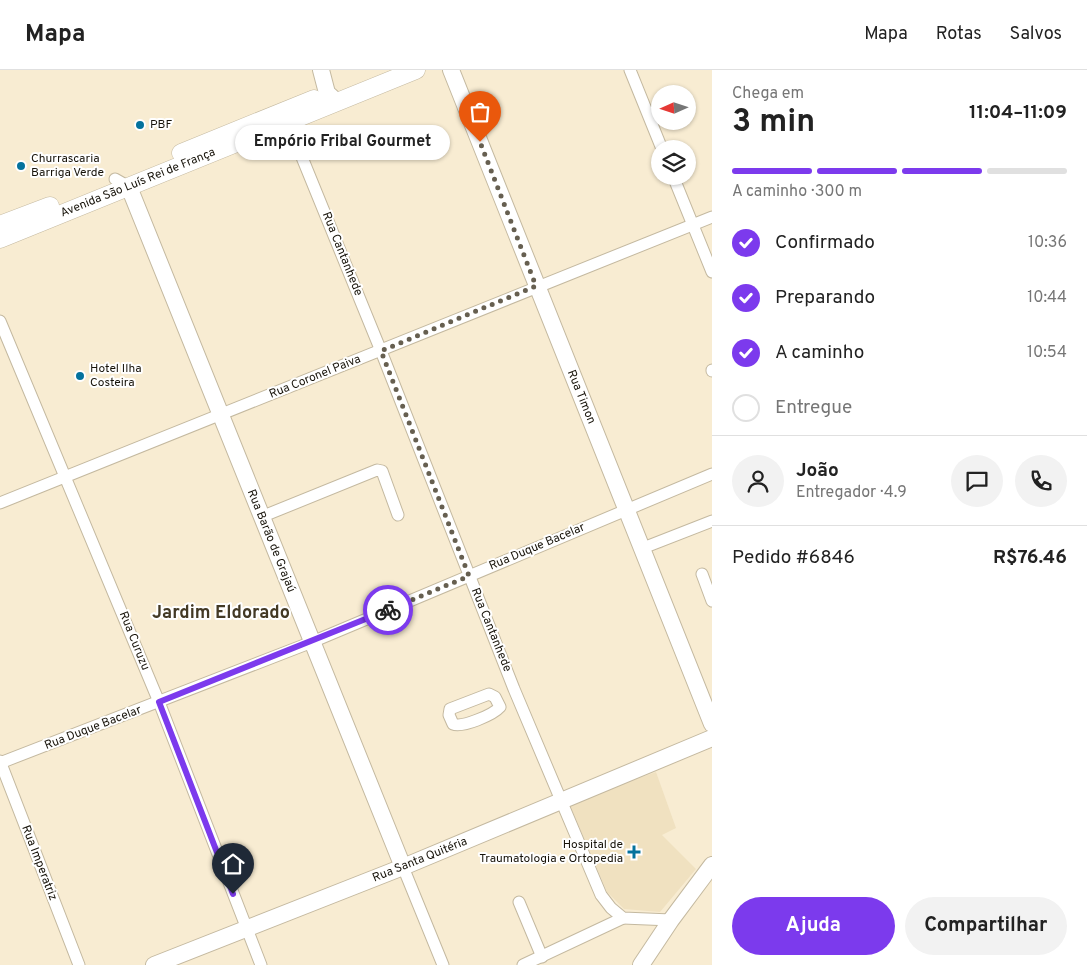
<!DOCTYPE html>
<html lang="pt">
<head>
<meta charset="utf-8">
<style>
	:root { --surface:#fff; --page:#f2f2f2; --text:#222; --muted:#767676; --line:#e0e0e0; --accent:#7c3aed }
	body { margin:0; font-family:Overpass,sans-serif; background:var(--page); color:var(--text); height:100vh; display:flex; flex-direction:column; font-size:19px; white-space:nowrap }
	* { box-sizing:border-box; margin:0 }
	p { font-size:16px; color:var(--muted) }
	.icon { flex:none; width:28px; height:28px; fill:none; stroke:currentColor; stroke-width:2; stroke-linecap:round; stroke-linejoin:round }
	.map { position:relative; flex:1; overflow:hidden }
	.sheet { display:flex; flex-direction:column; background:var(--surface); width:375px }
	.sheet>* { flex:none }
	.needle { width:32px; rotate:267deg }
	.tools { position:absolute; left:651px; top:15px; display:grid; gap:10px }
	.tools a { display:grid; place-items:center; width:45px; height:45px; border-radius:50%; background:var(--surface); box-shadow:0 1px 4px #0004; font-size:25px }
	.pin { position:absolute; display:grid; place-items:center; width:42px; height:42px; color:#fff; margin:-51px -21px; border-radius:50% 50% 50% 0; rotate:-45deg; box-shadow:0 0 5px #0007 }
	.pin .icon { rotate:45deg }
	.courier { position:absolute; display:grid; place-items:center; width:50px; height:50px; margin:-25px; border:4px solid #7c3aed; border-radius:50%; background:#fff; color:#222; box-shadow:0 1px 6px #0007 }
	.bubble { position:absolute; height:35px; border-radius:18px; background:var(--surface); box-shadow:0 1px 4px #0004; font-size:16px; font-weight:700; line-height:35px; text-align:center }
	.overview em { font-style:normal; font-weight:700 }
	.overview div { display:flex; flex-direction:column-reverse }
	.overview { display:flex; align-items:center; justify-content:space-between; height:85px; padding:0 20px }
	h1 { font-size:32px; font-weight:700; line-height:38px }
	.bar { display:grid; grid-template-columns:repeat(4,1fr); gap:8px 5px; align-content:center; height:60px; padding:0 20px }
	.bar i { height:6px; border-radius:4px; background:var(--line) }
	.bar .on { background:var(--accent) }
	.bar p { grid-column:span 4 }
	.line { display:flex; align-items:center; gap:12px; padding:0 20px; border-top:1px solid var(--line) }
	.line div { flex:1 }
	.round { display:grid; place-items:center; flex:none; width:52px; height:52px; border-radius:26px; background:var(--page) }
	ol { padding:0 20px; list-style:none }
	li { display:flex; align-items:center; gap:15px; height:55px }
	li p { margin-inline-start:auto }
	li .icon { padding:5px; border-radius:50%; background:var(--accent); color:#fff; stroke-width:4 }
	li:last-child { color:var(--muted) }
	li i { width:28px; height:28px; border:2px solid var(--line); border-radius:50% }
	.action { display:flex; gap:10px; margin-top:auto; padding:10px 20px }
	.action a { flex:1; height:58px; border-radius:30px; background:var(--accent); color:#fff; font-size:20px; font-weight:700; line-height:58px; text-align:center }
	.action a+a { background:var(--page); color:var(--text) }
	header { display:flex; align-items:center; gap:30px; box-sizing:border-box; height:70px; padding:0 25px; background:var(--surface); border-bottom:1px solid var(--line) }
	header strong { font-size:24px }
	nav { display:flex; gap:28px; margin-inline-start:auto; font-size:18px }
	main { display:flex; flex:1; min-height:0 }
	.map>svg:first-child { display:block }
	.built { fill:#f0e1c0 }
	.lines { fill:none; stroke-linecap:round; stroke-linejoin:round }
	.street-casing { stroke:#c4b9a0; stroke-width:13 }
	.secondary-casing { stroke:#c4b9a0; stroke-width:18 }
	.primary-casing { stroke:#c4b9a0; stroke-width:19 }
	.street { stroke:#fff; stroke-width:11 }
	.secondary { stroke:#fff; stroke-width:16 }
	.primary { stroke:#fff; stroke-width:18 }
	.done { stroke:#665f50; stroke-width:5; stroke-dasharray:0 9 }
	.route { stroke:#7c3aed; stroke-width:6 }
	.poi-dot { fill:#04729d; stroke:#fff; stroke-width:2 }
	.labels { text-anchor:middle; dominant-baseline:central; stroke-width:4; stroke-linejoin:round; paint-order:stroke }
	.poi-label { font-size:12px; fill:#17130a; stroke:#fff; text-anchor:start }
	.street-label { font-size:12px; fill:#17130a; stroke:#fff }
	.district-label { font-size:18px; font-weight:bold; fill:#433924; stroke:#fff }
</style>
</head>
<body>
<header>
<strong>Mapa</strong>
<nav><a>Mapa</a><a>Rotas</a><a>Salvos</a></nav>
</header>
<main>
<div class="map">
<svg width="712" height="895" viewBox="0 0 712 895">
	<rect width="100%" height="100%" fill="#f8ecd2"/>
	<path class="built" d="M656,702l20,56 -14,7 34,34 -36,43 -36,-3 -17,-17 -38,-89z"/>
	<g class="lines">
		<g class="street-casing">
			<g id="street">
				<path d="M630,0l32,79"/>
				<path d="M288,53l93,228 133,338 87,206 10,13 12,10 48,2"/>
				<path d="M673,106l39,96"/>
				<path d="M115,109l14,8"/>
				<path d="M0,251l159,381 102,263"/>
				<path d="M712,300v1"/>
				<path d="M0,433l712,-286"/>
				<path d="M261,447l116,-47 5,1 16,44"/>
				<path d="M643,478l69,-27"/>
				<path d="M702,504l10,27"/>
				<path d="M489,624l6,3 5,10c-7,8 -38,21 -47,17l-4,-9 1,-6z"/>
				<path d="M0,691l79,204"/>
				<path d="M0,693l312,-121 400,-168"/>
				<path d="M403,797l40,98"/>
				<path d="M519,832l23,55"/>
				<path d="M523,895l100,-47"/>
			</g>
		</g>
		<g class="secondary-casing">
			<g id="secondary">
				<path d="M321,0l6,23 10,9"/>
				<path d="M451,0l261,654"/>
				<path d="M129,117l274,680"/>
				<path d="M154,895l249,-98 309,-129"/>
				<path d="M641,895l30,-45 41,-55"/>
			</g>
		</g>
		<g class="primary-casing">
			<g id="primary">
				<path d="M181,83l133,-54"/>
				<path d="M0,155l50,-19"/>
				<path d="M0,169l416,-169"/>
			</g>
		</g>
		<use href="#street" class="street"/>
		<use href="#secondary" class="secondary"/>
		<use href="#primary" class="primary"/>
	</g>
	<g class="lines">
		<path class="done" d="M388,540l81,-34 -88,-225 155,-65 -56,-144"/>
		<path class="route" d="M233,824l-74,-192 229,-92"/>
	</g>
	<g class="poi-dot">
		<circle cx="140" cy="55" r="5"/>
		<circle cx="21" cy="96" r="5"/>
		<circle cx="80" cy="306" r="5"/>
		<path d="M631.5 774.5h5v5h5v5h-5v5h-5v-5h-5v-5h5z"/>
	</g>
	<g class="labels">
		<g class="poi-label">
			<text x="150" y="55">PBF</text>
			<text x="31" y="89">Churrascaria<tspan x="31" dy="14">Barriga Verde</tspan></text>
			<text x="90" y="299">Hotel Ilha<tspan x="90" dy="14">Costeira</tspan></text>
			<text x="623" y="775" text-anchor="end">Hospital de<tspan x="623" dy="14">Traumatologia e Ortopedia</tspan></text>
		</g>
		<g class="street-label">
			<text transform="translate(138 113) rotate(-22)">Avenida São Luís Rei de França</text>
			<text transform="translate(342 184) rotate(68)">Rua Cantanhede</text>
			<text transform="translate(315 307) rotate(-22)">Rua Coronel Paiva</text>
			<text transform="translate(581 327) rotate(68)">Rua Timon</text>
			<text transform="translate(271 471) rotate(68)">Rua Barão de Grajaú</text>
			<text transform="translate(537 477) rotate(-23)">Rua Duque Bacelar</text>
			<text transform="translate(491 560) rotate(68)">Rua Cantanhede</text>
			<text transform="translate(134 571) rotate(68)">Rua Curuzu</text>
			<text transform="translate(93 658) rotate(-21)">Rua Duque Bacelar</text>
			<text transform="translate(420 790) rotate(-22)">Rua Santa Quitéria</text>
			<text transform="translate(39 793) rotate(69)">Rua Imperatriz</text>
		</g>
		<g class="district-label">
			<text x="221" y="543">Jardim Eldorado</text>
		</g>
	</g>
</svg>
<div class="tools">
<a><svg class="needle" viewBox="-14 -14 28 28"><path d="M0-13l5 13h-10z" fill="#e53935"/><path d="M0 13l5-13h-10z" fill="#767676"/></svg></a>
<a><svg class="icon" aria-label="layers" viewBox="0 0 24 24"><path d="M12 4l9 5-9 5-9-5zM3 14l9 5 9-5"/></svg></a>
</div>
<div class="pin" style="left:480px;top:72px;background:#ea580c"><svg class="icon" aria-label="bag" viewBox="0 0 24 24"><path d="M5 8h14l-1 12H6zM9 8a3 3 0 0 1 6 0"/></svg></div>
<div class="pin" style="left:233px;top:824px;background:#1f2937"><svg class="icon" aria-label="home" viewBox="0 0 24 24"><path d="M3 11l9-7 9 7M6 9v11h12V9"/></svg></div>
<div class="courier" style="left:388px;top:540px"><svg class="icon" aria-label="bike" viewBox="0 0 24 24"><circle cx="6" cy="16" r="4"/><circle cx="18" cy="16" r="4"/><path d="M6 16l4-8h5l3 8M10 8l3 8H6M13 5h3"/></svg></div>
<div class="bubble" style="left:235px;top:55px;width:215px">Empório Fribal Gourmet</div>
</div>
<section class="sheet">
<div class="overview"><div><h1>3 min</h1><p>Chega em</p></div><em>11:04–11:09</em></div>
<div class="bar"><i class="on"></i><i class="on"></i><i class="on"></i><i></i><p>A caminho · 300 m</p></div>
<ol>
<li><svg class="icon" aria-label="check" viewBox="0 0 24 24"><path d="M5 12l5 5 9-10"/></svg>Confirmado<p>10:36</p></li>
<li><svg class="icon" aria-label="check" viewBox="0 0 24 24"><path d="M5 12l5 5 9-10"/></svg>Preparando<p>10:44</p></li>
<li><svg class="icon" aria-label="check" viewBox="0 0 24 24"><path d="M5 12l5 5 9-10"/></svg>A caminho<p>10:54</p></li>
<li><i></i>Entregue</li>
</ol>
<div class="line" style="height:90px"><a class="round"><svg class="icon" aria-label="person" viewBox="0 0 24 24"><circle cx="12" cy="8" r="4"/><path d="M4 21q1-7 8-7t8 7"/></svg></a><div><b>João</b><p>Entregador · 4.9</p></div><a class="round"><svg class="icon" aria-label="chat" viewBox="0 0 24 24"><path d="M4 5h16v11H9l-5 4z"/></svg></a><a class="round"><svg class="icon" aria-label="phone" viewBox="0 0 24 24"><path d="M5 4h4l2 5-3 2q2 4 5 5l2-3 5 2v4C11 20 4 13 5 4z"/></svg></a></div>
<div class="line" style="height:65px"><div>Pedido #6846</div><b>R$76.46</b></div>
<div class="action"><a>Ajuda</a><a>Compartilhar</a></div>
</section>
</main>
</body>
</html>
